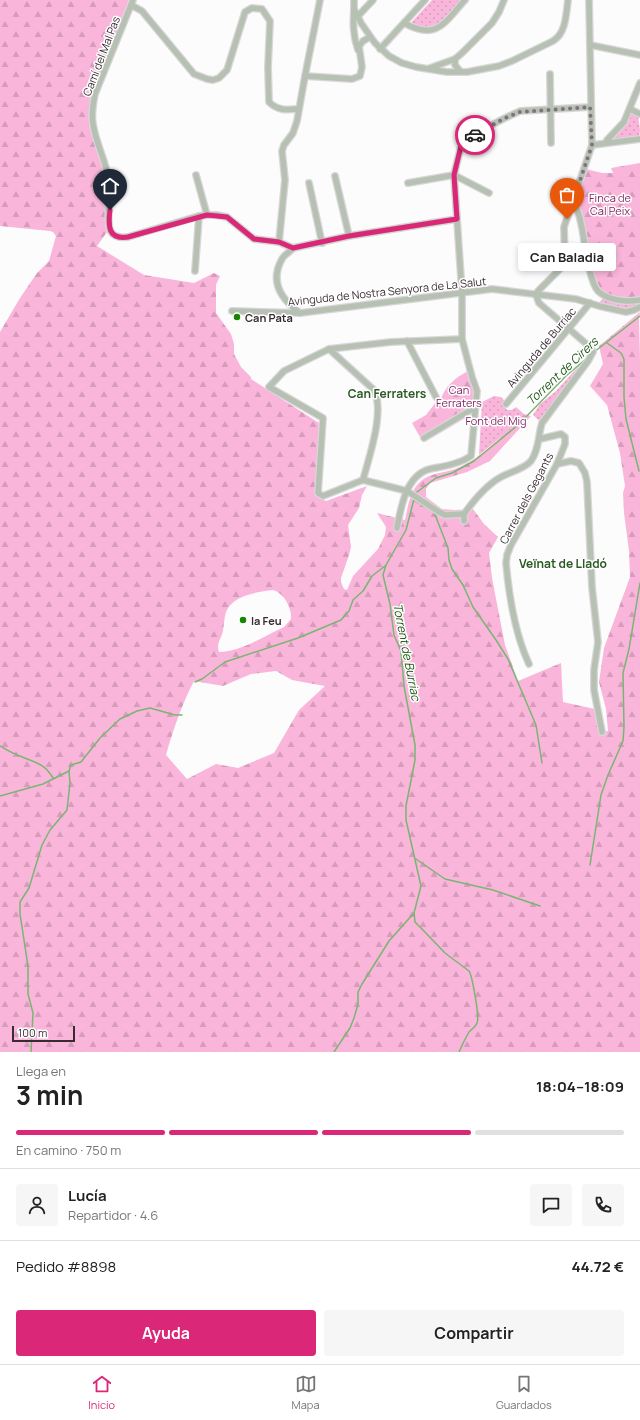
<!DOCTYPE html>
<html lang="es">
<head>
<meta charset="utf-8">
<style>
	:root { --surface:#fff; --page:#f6f6f6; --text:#222; --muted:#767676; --line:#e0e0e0; --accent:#db2777 }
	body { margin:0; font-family:Manrope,sans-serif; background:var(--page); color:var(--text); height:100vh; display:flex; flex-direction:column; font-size:15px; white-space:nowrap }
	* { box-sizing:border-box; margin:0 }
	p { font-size:13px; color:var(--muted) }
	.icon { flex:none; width:22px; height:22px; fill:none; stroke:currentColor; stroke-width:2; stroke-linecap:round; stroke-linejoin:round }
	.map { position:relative; height:1052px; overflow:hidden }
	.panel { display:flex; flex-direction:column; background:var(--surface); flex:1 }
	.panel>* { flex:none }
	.scale { position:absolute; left:12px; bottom:10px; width:63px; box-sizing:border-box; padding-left:4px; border:2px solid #382b32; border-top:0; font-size:11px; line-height:14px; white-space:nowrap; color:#382b32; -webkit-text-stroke:3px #fff; paint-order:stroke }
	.pin { position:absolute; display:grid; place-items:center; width:34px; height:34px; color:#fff; margin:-41px -17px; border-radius:50% 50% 50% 0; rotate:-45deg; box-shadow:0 0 4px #0007 }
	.pin .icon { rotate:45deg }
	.courier { position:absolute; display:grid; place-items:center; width:40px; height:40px; margin:-20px; border:3px solid #db2777; border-radius:50%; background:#fff; color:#222; box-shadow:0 1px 5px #0007 }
	.bubble { position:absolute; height:28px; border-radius:4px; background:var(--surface); box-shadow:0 2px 6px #0003; font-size:13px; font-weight:700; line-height:28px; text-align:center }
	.overview em { font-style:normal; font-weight:700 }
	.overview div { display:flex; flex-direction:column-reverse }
	.overview { display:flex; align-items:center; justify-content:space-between; height:68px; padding:0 16px }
	h1 { font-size:26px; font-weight:700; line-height:30px }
	.bar { display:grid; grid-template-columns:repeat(4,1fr); gap:6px 4px; align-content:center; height:48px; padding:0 16px }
	.bar i { height:5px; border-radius:3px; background:var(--line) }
	.bar .on { background:var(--accent) }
	.bar p { grid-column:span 4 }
	.line { display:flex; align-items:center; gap:10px; padding:0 16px; border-top:1px solid var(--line) }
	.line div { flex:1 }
	.round { display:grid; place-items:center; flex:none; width:42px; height:42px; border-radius:4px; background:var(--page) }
	.cta { display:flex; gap:8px; margin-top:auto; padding:8px 16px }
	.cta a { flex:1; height:46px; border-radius:4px; background:var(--accent); color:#fff; font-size:16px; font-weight:700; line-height:46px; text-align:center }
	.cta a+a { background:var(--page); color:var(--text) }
	.tab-bar { display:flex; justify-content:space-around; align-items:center; height:56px; border-top:1px solid var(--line); background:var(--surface); font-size:11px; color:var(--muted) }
	.tab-bar a { display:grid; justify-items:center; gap:2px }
	.tab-bar .on { color:var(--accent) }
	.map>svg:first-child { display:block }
	.forest { fill:url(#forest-firs); fill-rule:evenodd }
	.park { fill:url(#park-dots) }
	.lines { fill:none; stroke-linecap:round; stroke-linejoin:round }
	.stream { stroke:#79b670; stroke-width:1.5 }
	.minor-casing { stroke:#d9d6d8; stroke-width:8 }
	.minor { stroke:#b6c1b4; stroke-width:5.5 }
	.done { stroke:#7d7479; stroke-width:4; stroke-dasharray:0 7.2 }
	.route { stroke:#db2777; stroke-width:5 }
	.poi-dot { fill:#178600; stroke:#fff; stroke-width:1.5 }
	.labels { text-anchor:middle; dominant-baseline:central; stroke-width:3; stroke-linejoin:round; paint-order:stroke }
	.street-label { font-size:11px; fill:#382b32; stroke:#fff }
	.park-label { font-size:11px; fill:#7e1e5e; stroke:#fff }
	.poi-label { font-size:11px; font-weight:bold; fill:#382b32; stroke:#fff; text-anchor:start }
	.water-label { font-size:12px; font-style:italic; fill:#1a5611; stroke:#fff }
	.neighbourhood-label { font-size:12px; font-weight:bold; fill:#2a5a23; stroke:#fff }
</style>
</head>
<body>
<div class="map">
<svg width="640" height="1052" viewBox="0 0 640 1052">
	<defs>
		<pattern id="forest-firs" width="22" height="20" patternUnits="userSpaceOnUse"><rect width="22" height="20" fill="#fab5db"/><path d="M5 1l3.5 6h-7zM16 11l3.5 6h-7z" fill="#d79cbc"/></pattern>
		<pattern id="park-dots" width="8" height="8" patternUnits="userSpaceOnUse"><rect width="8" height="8" fill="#fab5db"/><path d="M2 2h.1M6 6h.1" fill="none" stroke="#d79cbc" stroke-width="1.8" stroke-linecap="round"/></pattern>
	</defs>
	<rect width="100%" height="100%" fill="#fcfcfc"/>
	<g class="forest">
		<path d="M0,0h129l-38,93 -2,24v8l15,46 -3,3 2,11 3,3v33l1,11 -10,14 47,29 50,8 20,-10 6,3 -4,9v28l15,21 3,10v10l7,13 10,10v2l68,44 -2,67 3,2 -1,6 7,3 41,-15 -5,9 -3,13 -11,17 3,22 -2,8 -8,23v4l3,7 3,1 6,-14 25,-27 7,-14 1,-8 -9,-14 28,7c3,-14 5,-30 16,-39 9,-8 23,-8 34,-12 26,-10 51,-35 69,-55l7,2 -41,45 -23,11 -37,11 -4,6v8l16,12 12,1 19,-1 11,15 14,13 -9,16 3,25 13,67 13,36 43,-18 2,39 32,7 7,23 6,-1 -2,-22 -7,-27 5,-34 26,-71 -1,-26 -5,-38 -1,-20 2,-7 -5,-33 -13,-48 -17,-19 13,-22 -4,-18 41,-34 -1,7 1,42v691h-640v-720l20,-34 17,-25 12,-12 7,-25 -3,-4 -3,-1 -50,-5zM273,590c11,3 19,18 18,29l-7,8c-20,9 -43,25 -65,25 -3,-8 2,-13 4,-21 1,-6 1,-13 3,-19 7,-17 31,-20 47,-22zM276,671l16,9 33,6 -26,24 -25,43 -36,15 -22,-4 -29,15 -21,-24c7,-25 16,-51 28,-74l29,5 28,-12z"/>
		<path d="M640,163v134c-10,3 -30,1 -38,-6 -4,-2 -6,-7 -8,-11l-15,-74 -4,-5 11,-32 16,4h11l-2,-5z"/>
		<path d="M468,371l7,21 -2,12 -53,33 -8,-14 14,-8 10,-13 4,-1c5,-15 15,-23 28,-30z"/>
	</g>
	<g class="park">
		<path d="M432,0h31l-24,25 -7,4 -23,-4z"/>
		<path d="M631,112l7,3 2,15 -1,8 -28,3 -1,-2z"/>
		<path d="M604,297l36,3v5l-15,6 -27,-7z"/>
		<path d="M590,356l-49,66 -8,-7 7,-11 16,-13 29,-32z"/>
		<path d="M494,396l7,1 3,3v6l3,4h5l4,-3 8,7 -15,17 -30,24 3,-53z"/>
	</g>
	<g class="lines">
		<g class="stream">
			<path d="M607,343l14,10 3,6v38l2,22 13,52"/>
			<path d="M594,352l46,-36"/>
			<path d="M417,492l19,-14 16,-5 22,-12 44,-36 48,-49 21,-18"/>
			<path d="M414,500l20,12 14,36 1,12 3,9 11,16 10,22 23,33 12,19 28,66 6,38"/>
			<path d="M195,682l7,-3 23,-17 73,-24 43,-18 8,-9 4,-11 10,-9 9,-15 13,-10"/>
			<path d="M0,746c7,4 13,8 20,10 16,7 24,7 33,22"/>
			<path d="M0,796l43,-12 26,-13 2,-6 10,-3 19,-24 20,-19 17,-8 13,-3 25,7h7"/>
			<path d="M416,859l29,20 48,11 47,16"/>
			<path d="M590,865l11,-70 7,-20 15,-34 1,-14 -1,-54 6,-24 11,-66"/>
			<path d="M414,913l1,9 8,8 22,23 24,18c3,4 11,47 8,52 -1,3 -5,6 -8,9 -4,7 -7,13 -10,20"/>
			<path d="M31,1052l2,-39 -5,-19v-28l-8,-52v-12l9,-14 13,-43 8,-15 17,-20 3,-27 -1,-12"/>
			<path d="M334,1052l16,-24 4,-10 4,-14v-12l4,-8 27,-43 25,-28 7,-27 -15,-66v-14l9,-46v-15l-11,-59 -3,-35 -7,-16 -4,-31 -7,-29 3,-10 20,-35 8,-31"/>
		</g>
		<g class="minor-casing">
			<g id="minor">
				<path d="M133,0l-38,94c-2,10 -4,20 -2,30 3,21 14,38 16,59 1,11 -3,42 2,49 3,5 11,6 17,5l71,-21 8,-1h9l11,2 27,22 25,3 14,6"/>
				<path d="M354,0v9l7,14 14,20 14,13 13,7 14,4 31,5h20l32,-6 13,-5 41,-20c13,-8 13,-26 15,-41"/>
				<path d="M131,5l11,6 52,63 13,5 6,1 6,-2 8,-8 18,-58 7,-4 10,1 8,12 -2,46 1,35c9,9 18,8 30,7"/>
				<path d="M354,9c-1,15 -1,27 4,41"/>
				<path d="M358,16l15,-16"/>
				<path d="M404,23c33,18 40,0 61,-23"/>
				<path d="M590,45l50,10"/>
				<path d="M380,49l45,-49"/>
				<path d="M455,59v6l5,6"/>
				<path d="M430,68l25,-9 7,-6 30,-30 7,-11 5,-12"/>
				<path d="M550,74l1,69"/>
				<path d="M305,76l15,-76"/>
				<path d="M630,109l10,5"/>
				<path d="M606,143l1,-3 17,-18 16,-39"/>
				<path d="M592,145l48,-6"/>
				<path d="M196,175l11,40"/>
				<path d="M335,176l14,60"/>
				<path d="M309,183l13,60"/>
				<path d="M408,183l46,-8 35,18"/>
				<path d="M573,202c6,8 7,17 9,26 3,16 7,53 16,63 10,10 29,11 42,9"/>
				<path d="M279,242l6,-62 -3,-29 2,-6 9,-12 4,-12 8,-45 47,3 8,-3 2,-9 -3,-21 4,-5 7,-4"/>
				<path d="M293,248l56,-12 108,-17"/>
				<path d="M293,248c-3,4 -9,7 -11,11 -13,23 0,41 18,54"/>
				<path d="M195,271l4,-55"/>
				<path d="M536,295l2,-4 27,-27 -1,-37 28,-82 -3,-145"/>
				<path d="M232,311l68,2 192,-24 84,10 23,7 27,6 8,-2 6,-3"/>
				<path d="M462,339l-71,3 -62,7 -45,22 -15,16 54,31 -5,75 5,3 40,-16 44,11 32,21 6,3 19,-1"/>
				<path d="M407,341l29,56"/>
				<path d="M329,349l45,41c11,22 -5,67 -11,90"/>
				<path d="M506,404l84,-101"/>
				<path d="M424,438l52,-31"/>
				<path d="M557,464l14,-3 8,2 6,10 2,9 5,105 6,55 -4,28v20l8,42"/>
				<path d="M464,514c10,-14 22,-29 37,-37 9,-5 23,-8 30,-16 8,-11 7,-25 11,-38l46,-62 5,-9 -3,-5 -51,-44 -3,-8"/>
				<path d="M464,521v-7"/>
				<path d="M397,528c4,-21 9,-53 33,-59 15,-3 29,-5 41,-13l6,-65 -5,-14 -10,-38v-46l-8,-118 7,-29 19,-15 25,-13 15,-7 70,-4"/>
				<path d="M529,664c-14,-30 -20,-68 -23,-101l1,-8 4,-10 46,-81 8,-20v-7l-4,-3 -21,5"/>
			</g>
		</g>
		<use href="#minor" class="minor"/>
	</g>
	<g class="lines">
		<path class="done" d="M475,135l30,-17 15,-6 70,-5 2,38 -25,74"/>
		<path class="route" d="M110,210c-2,16 -2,30 18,27l79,-22 20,2 27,22 25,3 14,6 56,-12 108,-17 -3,-44 7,-29 14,-11"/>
	</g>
	<g class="poi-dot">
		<circle cx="237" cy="317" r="4"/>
		<circle cx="243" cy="620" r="4"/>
	</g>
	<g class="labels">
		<g class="street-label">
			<text transform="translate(101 56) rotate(-69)">Camí del Mal Pas</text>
			<text transform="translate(387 291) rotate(-6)">Avinguda de Nostra Senyora de La Salut</text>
			<text transform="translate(541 347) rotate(-50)">Avinguda de Burriac</text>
			<text transform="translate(526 498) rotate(-62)">Carrer dels Gegants</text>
		</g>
		<g class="park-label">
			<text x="610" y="197">Finca de<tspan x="610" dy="13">Cal Peix</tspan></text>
			<text x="459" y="389">Can<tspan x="459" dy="13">Ferraters</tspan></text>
			<text x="496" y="420">Font del Mig</text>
		</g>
		<g class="poi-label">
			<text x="245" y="317">Can Pata</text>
			<text x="251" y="620">la Feu</text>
		</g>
		<g class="water-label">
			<text transform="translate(562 371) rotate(-43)">Torrent de Cirers</text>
			<text transform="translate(407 652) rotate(79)">Torrent de Burriac</text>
		</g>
		<g class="neighbourhood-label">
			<text x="387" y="393">Can Ferraters</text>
			<text x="563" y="563">Veïnat de Lladó</text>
		</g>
	</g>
</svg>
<div class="scale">100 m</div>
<div class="pin" style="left:567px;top:219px;background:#ea580c"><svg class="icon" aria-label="bag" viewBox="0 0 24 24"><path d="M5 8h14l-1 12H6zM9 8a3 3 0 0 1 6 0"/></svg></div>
<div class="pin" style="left:110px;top:210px;background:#1f2937"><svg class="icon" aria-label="home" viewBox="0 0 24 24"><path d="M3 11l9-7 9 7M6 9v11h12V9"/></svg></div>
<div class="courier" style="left:475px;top:135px"><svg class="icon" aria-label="car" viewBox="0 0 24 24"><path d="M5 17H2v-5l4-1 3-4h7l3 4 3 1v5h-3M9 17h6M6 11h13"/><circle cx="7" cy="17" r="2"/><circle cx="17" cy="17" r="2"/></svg></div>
<div class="bubble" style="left:518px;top:243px;width:98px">Can Baladia</div>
</div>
<section class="panel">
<div class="overview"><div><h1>3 min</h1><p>Llega en</p></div><em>18:04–18:09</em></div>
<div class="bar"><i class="on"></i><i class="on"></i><i class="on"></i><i></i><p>En camino · 750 m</p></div>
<div class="line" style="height:72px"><a class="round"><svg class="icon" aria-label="person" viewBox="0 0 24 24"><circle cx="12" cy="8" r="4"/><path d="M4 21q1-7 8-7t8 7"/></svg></a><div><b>Lucía</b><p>Repartidor · 4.6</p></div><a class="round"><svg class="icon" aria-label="chat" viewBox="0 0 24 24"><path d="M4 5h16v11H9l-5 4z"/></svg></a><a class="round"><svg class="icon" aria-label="phone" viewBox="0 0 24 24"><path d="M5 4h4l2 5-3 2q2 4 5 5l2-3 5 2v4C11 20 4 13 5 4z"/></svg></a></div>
<div class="line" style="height:52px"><div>Pedido #8898</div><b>44.72 €</b></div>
<div class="cta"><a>Ayuda</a><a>Compartir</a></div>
</section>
<nav class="tab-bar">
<a class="on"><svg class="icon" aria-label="home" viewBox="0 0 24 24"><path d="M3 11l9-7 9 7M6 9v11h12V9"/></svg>Inicio</a>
<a><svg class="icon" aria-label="map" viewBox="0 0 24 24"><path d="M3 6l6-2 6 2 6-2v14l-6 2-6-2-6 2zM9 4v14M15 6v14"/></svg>Mapa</a>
<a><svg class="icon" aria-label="saved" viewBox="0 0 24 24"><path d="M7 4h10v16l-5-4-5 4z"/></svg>Guardados</a>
</nav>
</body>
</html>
